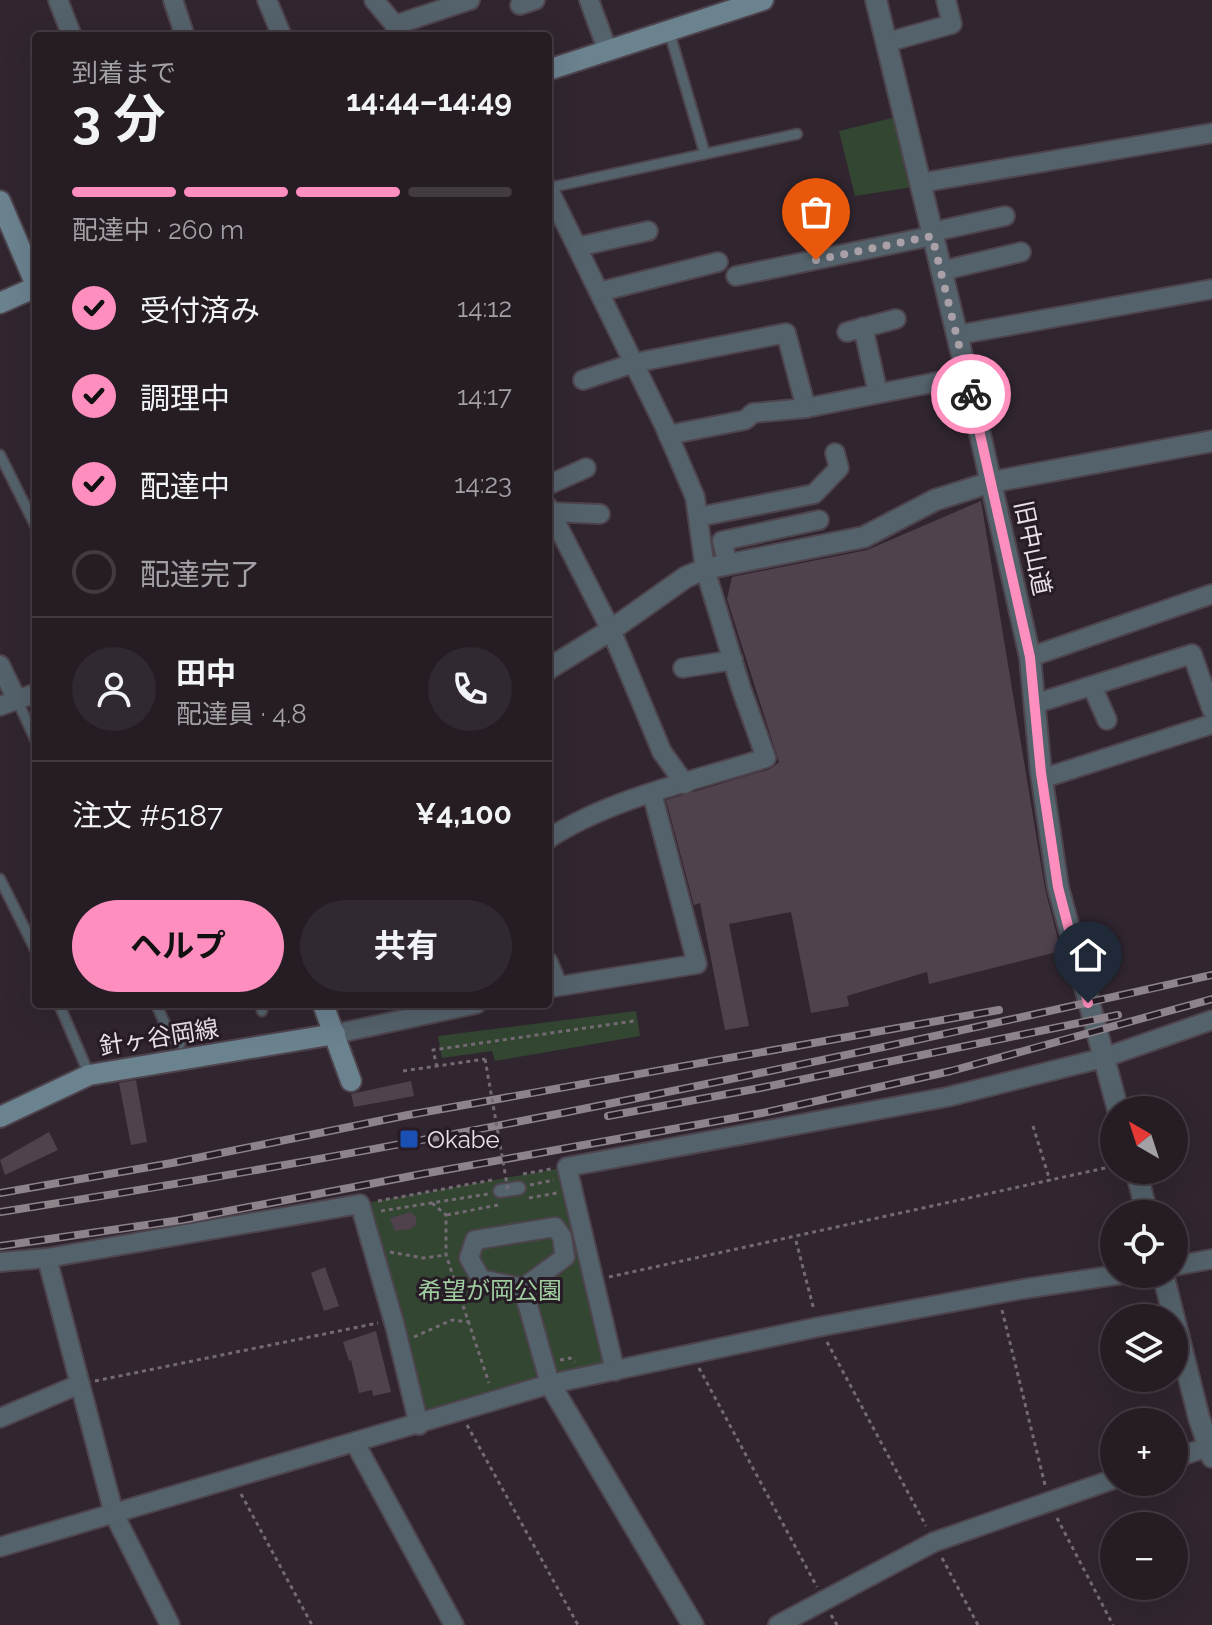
<!DOCTYPE html>
<html lang="ja">
<head>
<meta charset="utf-8">
<style>
	:root { --surface:#251c24; --page:#312931; --text:#f1f3f6; --muted:#a3a1a6; --line:#423a41; --accent:#fe8ebd }
	body { margin:0; font-family:Raleway,"Noto Sans JP",sans-serif; background:var(--page); color:var(--text); height:100vh; display:flex; flex-direction:column; font-size:30px; white-space:nowrap }
	* { box-sizing:border-box; margin:0 }
	p { font-size:26px; color:var(--muted) }
	.icon { flex:none; width:44px; height:44px; fill:none; stroke:currentColor; stroke-width:2; stroke-linecap:round; stroke-linejoin:round }
	.map { position:relative; flex:1; overflow:hidden }
	.side { position:absolute; left:32px; top:32px; width:520px; height:976px; display:flex; flex-direction:column; background:var(--surface); border-radius:8px; box-shadow:0 8px 32px #0002,0 0 0 2px var(--line) }
	.side>* { flex:none }
	.needle { width:52px; rotate:321deg }
	.buttons { position:absolute; left:1100px; top:1096px; display:grid; gap:16px }
	.buttons a { display:grid; place-items:center; width:88px; height:88px; border-radius:50%; background:var(--surface); box-shadow:0 8px 32px #0002,0 0 0 2px var(--line); font-size:40px }
	.pin { position:absolute; display:grid; place-items:center; width:68px; height:68px; color:#fff; margin:-82px -34px; border-radius:50% 50% 50% 0; rotate:-45deg; box-shadow:0 0 8px #0007 }
	.pin .icon { rotate:45deg }
	.courier { position:absolute; display:grid; place-items:center; width:80px; height:80px; margin:-40px; border:6px solid #fe8ebd; border-radius:50%; background:#fff; color:#222; box-shadow:0 2px 10px #0007 }
	.headline em { font-style:normal; font-weight:700 }
	.headline div { display:flex; flex-direction:column-reverse }
	.headline { display:flex; align-items:center; justify-content:space-between; height:136px; padding:0 40px }
	h1 { font-size:52px; font-weight:700; line-height:60px }
	.bar { display:grid; grid-template-columns:repeat(4,1fr); gap:12px 8px; align-content:center; height:96px; padding:0 40px }
	.bar i { height:10px; border-radius:6px; background:var(--line) }
	.bar .active { background:var(--accent) }
	.bar p { grid-column:span 4 }
	.line { display:flex; align-items:center; gap:20px; padding:0 40px; border-top:2px solid var(--line) }
	.line div { flex:1 }
	.round { display:grid; place-items:center; flex:none; width:84px; height:84px; border-radius:42px; background:var(--page) }
	ol { padding:0 40px; list-style:none }
	li { display:flex; align-items:center; gap:24px; height:88px }
	li p { margin-inline-start:auto }
	li .icon { padding:8px; border-radius:50%; background:var(--accent); color:#111; stroke-width:4 }
	li:last-child { color:var(--muted) }
	li i { width:44px; height:44px; border:4px solid var(--line); border-radius:50% }
	.cta { display:flex; gap:16px; margin-top:auto; padding:16px 40px }
	.cta a { flex:1; height:92px; border-radius:48px; background:var(--accent); color:#111; font-size:32px; font-weight:700; line-height:92px; text-align:center }
	.cta a+a { background:var(--page); color:var(--text) }
	.map>svg:first-child { display:block }
	.green { fill:#324632 }
	.building { fill:#4f424d }
	.lines { fill:none; stroke-linecap:round; stroke-linejoin:round }
	.service-casing { stroke:#4e444d; stroke-width:13 }
	.pedestrian-casing { stroke:#4e444d; stroke-width:16 }
	.minor-casing { stroke:#4e444d; stroke-width:22 }
	.tertiary-casing { stroke:#4e444d; stroke-width:24 }
	.secondary-casing { stroke:#4e444d; stroke-width:24 }
	.path { stroke:#746a73; stroke-width:3; stroke-dasharray:4 4; stroke-linecap:butt }
	.service { stroke:#54626b; stroke-width:9 }
	.pedestrian { stroke:#54626b; stroke-width:12 }
	.minor { stroke:#54626b; stroke-width:18 }
	.tertiary { stroke:#54626b; stroke-width:20 }
	.secondary { stroke:#6b828f; stroke-width:20 }
	.rail-casing { stroke:#8c838b; stroke-width:8 }
	.rail { stroke:#271c26; stroke-width:5; stroke-dasharray:15; stroke-linecap:butt }
	.path-bridge { stroke:#746a73; stroke-width:3; stroke-dasharray:4 4; stroke-linecap:butt }
	.done { stroke:#a9a0a8; stroke-width:8; stroke-dasharray:0 14.4 }
	.route { stroke:#fe8ebd; stroke-width:10 }
	.transit-dot { fill:#1a4fb4; stroke:#271c26; stroke-width:3 }
	.labels { text-anchor:middle; dominant-baseline:central; stroke-width:6; stroke-linejoin:round; paint-order:stroke }
	.street-label { font-size:24px; fill:#e9e1e8; stroke:#271c26 }
	.poi-label { font-size:24px; fill:#e9e1e8; stroke:#271c26; text-anchor:start }
	.park-label { font-size:24px; fill:#9fcda0; stroke:#271c26 }
</style>
</head>
<body>
<div class="map">
<svg width="1212" height="1625" viewBox="0 0 1212 1625">
	<rect width="100%" height="100%" fill="#312630"/>
	<g class="green">
		<path d="M896,117l17,70 -58,9 -16,-65z"/>
		<path d="M636,1011l4,25 -145,25 -3,-10 -50,7 -4,-22z"/>
		<path d="M567,1167l48,204 -196,54 -59,-221z"/>
	</g>
	<g class="building">
		<path d="M981,501l64,388 16,62 -132,33 -2,-12 -80,24 2,10 -38,7 -20,-101 -62,12 20,102 -24,4 -25,-127 -6,2 -28,-105 104,-31 9,-7 -52,-163 5,-22 135,-27z"/>
		<path d="M136,1080l11,62 -16,3 -12,-62z"/>
		<path d="M411,1081l3,15 -60,11 -3,-13z"/>
		<path d="M49,1132l9,18 -53,25 -5,-15z"/>
		<path d="M411,1212l5,6v7l-6,4 -15,2 -5,-13z"/>
		<path d="M325,1267l14,39 -15,5 -13,-38z"/>
		<path d="M376,1331l15,61 -18,4 -1,-6 -13,3 -8,-33 -2,1 -6,-19z"/>
	</g>
	<g class="lines">
		<g class="service-casing">
			<g id="service">
				<path d="M669,31l36,123"/>
				<path d="M548,188l249,-54"/>
				<path d="M0,455l36,72"/>
				<path d="M17,700l19,41"/>
				<path d="M0,879l36,72"/>
				<path d="M59,1004l30,70"/>
				<path d="M156,1004l14,31 10,9"/>
				<path d="M261,1004l1,7"/>
			</g>
		</g>
		<g class="pedestrian-casing">
			<path id="pedestrian" d="M500,1191l19,-3"/>
		</g>
		<g class="minor-casing">
			<g id="minor">
				<path d="M58,0l14,36"/>
				<path d="M173,0l12,36"/>
				<path d="M267,0l15,36"/>
				<path d="M374,0l30,36"/>
				<path d="M589,0l18,49"/>
				<path d="M520,5l15,-5"/>
				<path d="M395,25l75,-25"/>
				<path d="M888,42l64,-18 -6,-24"/>
				<path d="M920,183l292,-50"/>
				<path d="M548,188l117,239 30,70 10,72 36,119 25,70c-69,22 -158,41 -218,81"/>
				<path d="M932,232l73,-16"/>
				<path d="M577,247l71,-16"/>
				<path d="M941,271l80,-19"/>
				<path d="M736,276l196,-40"/>
				<path d="M599,292l119,-30"/>
				<path d="M863,327l15,66"/>
				<path d="M847,332l49,-13"/>
				<path d="M957,335l255,-46"/>
				<path d="M583,380l51,-17 152,-30 20,75 161,-32"/>
				<path d="M668,435l77,-15 8,-7 53,-5"/>
				<path d="M548,485l38,-17"/>
				<path d="M548,507l63,123 51,122 23,32"/>
				<path d="M551,512l49,2"/>
				<path d="M698,517l116,-23 25,-26 -4,-15"/>
				<path d="M728,565l-6,-24 97,-21"/>
				<path d="M1030,657l182,-63"/>
				<path d="M0,665l17,35"/>
				<path d="M683,668l50,-8"/>
				<path d="M1092,686l15,34"/>
				<path d="M1034,704l158,-50 20,56"/>
				<path d="M0,706l36,-13"/>
				<path d="M1041,779l171,-55"/>
				<path d="M548,962l10,24"/>
				<path d="M548,988l149,-24 -45,-171"/>
				<path d="M335,1034l141,-30"/>
				<path d="M47,1258l67,256 56,111"/>
				<path d="M0,1262l47,-4 313,-54 35,122 24,99"/>
				<path d="M1174,1266l38,-7"/>
				<path d="M523,1288l42,-31 -3,-20 -7,-10 -80,13 -6,18 12,21 42,9 27,96"/>
				<path d="M615,1371l-48,-204 380,-70 156,-39 109,-38"/>
				<path d="M0,1418l80,-34"/>
				<path d="M355,1443l99,182"/>
				<path d="M1174,1458l38,-12"/>
				<path d="M0,1547l550,-163 268,-57 205,-38 100,-15"/>
				<path d="M778,1625l156,-83 180,-63"/>
			</g>
		</g>
		<g class="tertiary-casing">
			<g id="tertiary">
				<path d="M876,0l91,376 63,281 11,116 17,114 60,223"/>
				<path d="M548,669l63,-39 75,-53 19,-8 159,-32 71,-37 57,-18 220,-41"/>
				<path d="M1136,1170l11,44"/>
				<path d="M1163,1274l36,144 13,39"/>
				<path d="M550,1384l143,241"/>
			</g>
		</g>
		<g class="secondary-casing">
			<g id="secondary">
				<path d="M548,70l215,-70"/>
				<path d="M0,201l36,84"/>
				<path d="M0,303l36,-16"/>
				<path d="M323,1004l28,77"/>
				<path d="M0,1117l89,-42 246,-41"/>
			</g>
		</g>
		<g class="path">
			<path d="M437,1067l-4,-17 201,-29"/>
			<path d="M403,1071l82,-12"/>
			<path d="M1033,1126l17,55"/>
			<path d="M523,1174l28,-5"/>
			<path d="M530,1185l24,-5"/>
			<path d="M529,1198l28,-5"/>
			<path d="M378,1201l114,-21"/>
			<path d="M432,1203l14,12v40l43,128"/>
			<path d="M381,1211l107,-17"/>
			<path d="M447,1215l51,-10"/>
			<path d="M796,1241l18,69"/>
			<path d="M390,1252l33,6 23,-3"/>
			<path d="M609,1277l505,-111"/>
			<path d="M1002,1310l43,175"/>
			<path d="M414,1337l38,-17 18,2"/>
			<path d="M827,1342l99,184"/>
			<path d="M560,1360l10,-2 5,4"/>
			<path d="M699,1368l118,219"/>
			<path d="M95,1381l283,-58"/>
			<path d="M467,1425l111,200"/>
			<path d="M241,1494l71,131"/>
			<path d="M1057,1518l56,107"/>
			<path d="M942,1558l36,67"/>
			<path d="M831,1615l6,10"/>
		</g>
		<use href="#service" class="service"/>
		<use href="#pedestrian" class="pedestrian"/>
		<use href="#minor" class="minor"/>
		<use href="#tertiary" class="tertiary"/>
		<use href="#secondary" class="secondary"/>
		<g class="rail-casing">
			<g id="rail">
				<path d="M608,1116l152,-28 358,-73"/>
				<path d="M0,1193l172,-30 236,-48 591,-105"/>
				<path d="M0,1212c407,-62 810,-147 1212,-237"/>
				<path d="M0,1246l181,-26 241,-46 340,-61 189,-42 261,-72"/>
			</g>
		</g>
		<use href="#rail" class="rail"/>
		<path class="path-bridge" d="M485,1059l23,131"/>
	</g>
	<g class="lines">
		<path class="done" d="M816,260l116,-24 39,158"/>
		<path class="route" d="M971,394l59,263 11,116 17,114 30,116"/>
	</g>
	<rect class="transit-dot" x="399" y="1129" width="20" height="20" rx="4"/>
	<g class="labels">
		<g class="street-label">
			<text transform="translate(1033 548) rotate(78)">旧中山道</text>
			<text transform="translate(159 1037) rotate(-9)">針ヶ谷岡線</text>
		</g>
		<g class="poi-label">
			<text x="427" y="1139">Okabe</text>
		</g>
		<g class="park-label">
			<text x="490" y="1290">希望が岡公園</text>
		</g>
	</g>
</svg>
<div class="buttons">
<a><svg class="needle" viewBox="-14 -14 28 28"><path d="M0-13l5 13h-10z" fill="#e53935"/><path d="M0 13l5-13h-10z" fill="#a3a1a6"/></svg></a>
<a><svg class="icon" aria-label="locate" viewBox="0 0 24 24"><circle cx="12" cy="12" r="6"/><path d="M12 2v4M12 18v4M2 12h4M18 12h4"/></svg></a>
<a><svg class="icon" aria-label="layers" viewBox="0 0 24 24"><path d="M12 4l9 5-9 5-9-5zM3 14l9 5 9-5"/></svg></a>
<a>+</a>
<a>−</a>
</div>
<div class="pin" style="left:816px;top:260px;background:#ea580c"><svg class="icon" aria-label="bag" viewBox="0 0 24 24"><path d="M5 8h14l-1 12H6zM9 8a3 3 0 0 1 6 0"/></svg></div>
<div class="pin" style="left:1088px;top:1003px;background:#1f2937"><svg class="icon" aria-label="home" viewBox="0 0 24 24"><path d="M3 11l9-7 9 7M6 9v11h12V9"/></svg></div>
<div class="courier" style="left:971px;top:394px"><svg class="icon" aria-label="bike" viewBox="0 0 24 24"><circle cx="6" cy="16" r="4"/><circle cx="18" cy="16" r="4"/><path d="M6 16l4-8h5l3 8M10 8l3 8H6M13 5h3"/></svg></div>
<section class="side">
<div class="headline"><div><h1>3 分</h1><p>到着まで</p></div><em>14:44–14:49</em></div>
<div class="bar"><i class="active"></i><i class="active"></i><i class="active"></i><i></i><p>配達中 · 260 m</p></div>
<ol>
<li><svg class="icon" aria-label="check" viewBox="0 0 24 24"><path d="M5 12l5 5 9-10"/></svg>受付済み<p>14:12</p></li>
<li><svg class="icon" aria-label="check" viewBox="0 0 24 24"><path d="M5 12l5 5 9-10"/></svg>調理中<p>14:17</p></li>
<li><svg class="icon" aria-label="check" viewBox="0 0 24 24"><path d="M5 12l5 5 9-10"/></svg>配達中<p>14:23</p></li>
<li><i></i>配達完了</li>
</ol>
<div class="line" style="height:144px"><a class="round"><svg class="icon" aria-label="person" viewBox="0 0 24 24"><circle cx="12" cy="8" r="4"/><path d="M4 21q1-7 8-7t8 7"/></svg></a><div><b>田中</b><p>配達員 · 4.8</p></div><a class="round"><svg class="icon" aria-label="phone" viewBox="0 0 24 24"><path d="M5 4h4l2 5-3 2q2 4 5 5l2-3 5 2v4C11 20 4 13 5 4z"/></svg></a></div>
<div class="line" style="height:104px"><div>注文 #5187</div><b>¥4,100</b></div>
<div class="cta"><a>ヘルプ</a><a>共有</a></div>
</section>
</div>
</body>
</html>
